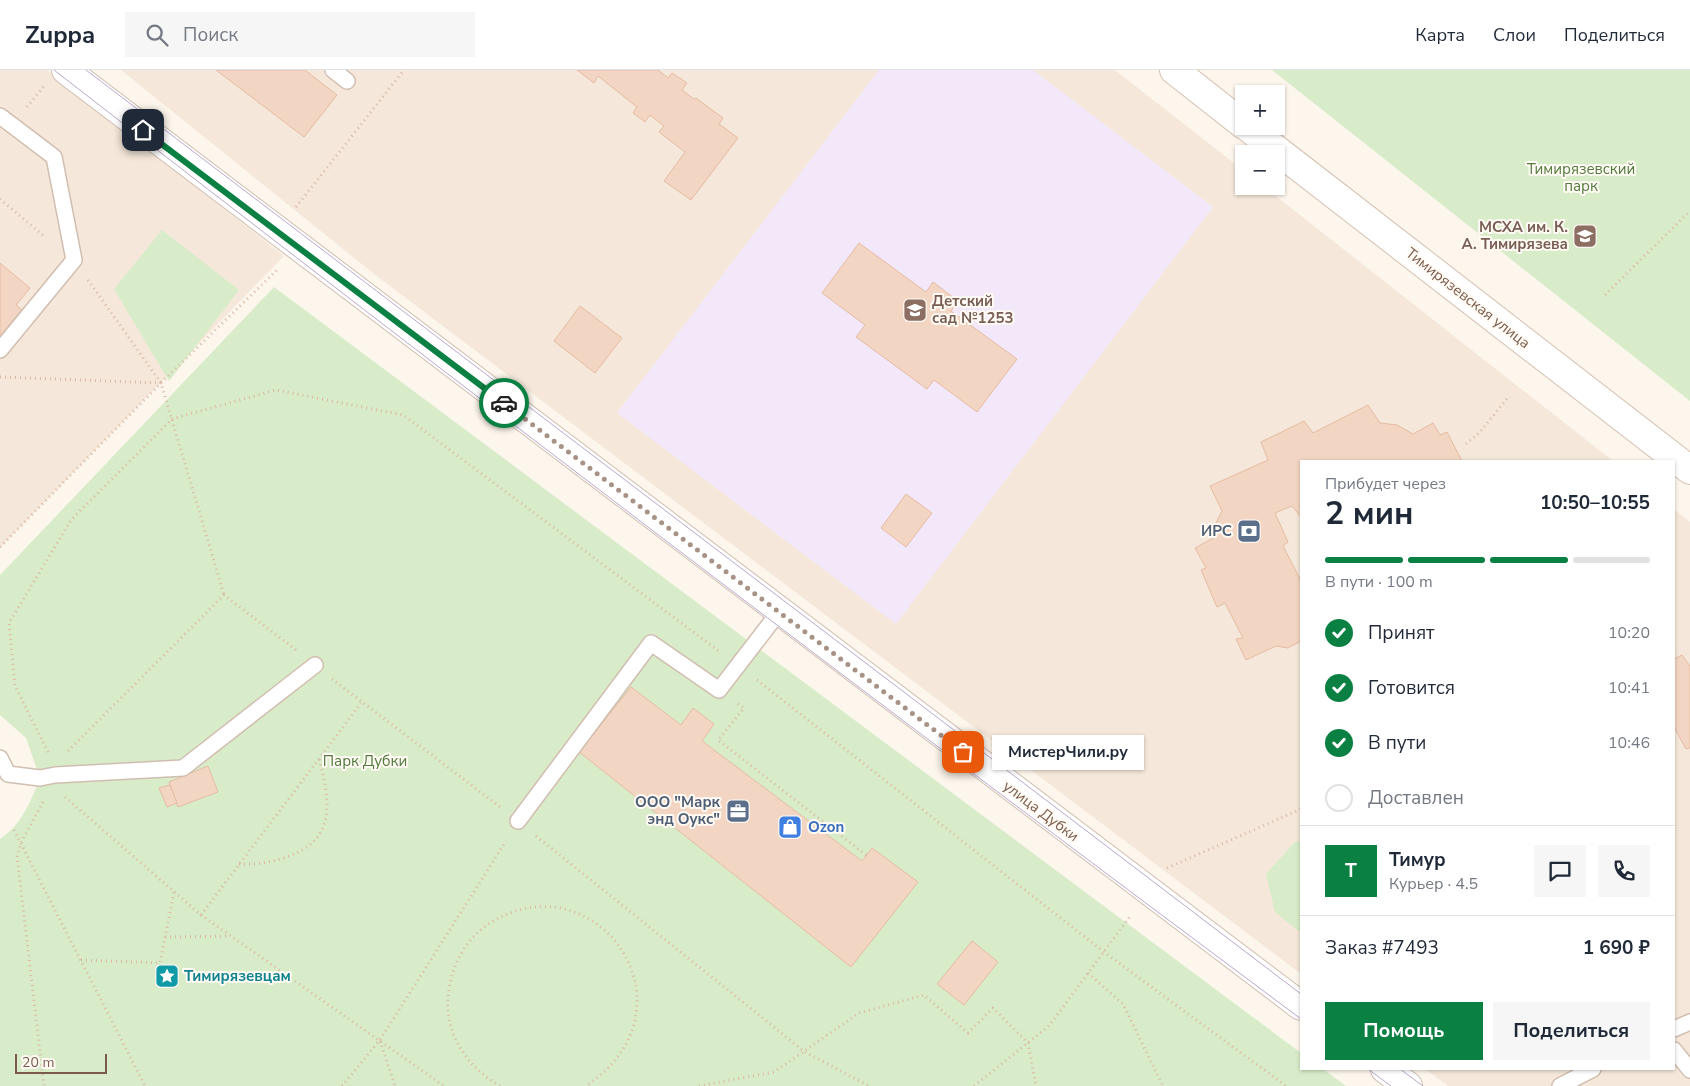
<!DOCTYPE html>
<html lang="ru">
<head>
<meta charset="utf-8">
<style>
	:root { --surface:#fff; --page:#f6f6f7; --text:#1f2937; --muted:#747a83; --line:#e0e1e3; --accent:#0b8043 }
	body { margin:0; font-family:"Nunito Sans",sans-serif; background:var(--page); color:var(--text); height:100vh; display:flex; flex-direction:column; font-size:19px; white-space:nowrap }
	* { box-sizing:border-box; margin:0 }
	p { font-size:16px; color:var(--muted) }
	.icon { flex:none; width:28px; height:28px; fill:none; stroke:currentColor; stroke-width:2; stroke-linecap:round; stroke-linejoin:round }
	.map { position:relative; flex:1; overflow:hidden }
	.sheet { position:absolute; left:1300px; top:390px; width:375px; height:610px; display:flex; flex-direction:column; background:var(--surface); border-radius:0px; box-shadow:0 1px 4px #0004 }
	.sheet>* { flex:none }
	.tools { position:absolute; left:1235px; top:15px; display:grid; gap:10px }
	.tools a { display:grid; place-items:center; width:50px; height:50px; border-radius:0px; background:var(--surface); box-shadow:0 1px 4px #0004; font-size:25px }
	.scale { position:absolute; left:15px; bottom:12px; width:92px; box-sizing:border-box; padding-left:5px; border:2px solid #7a5c4d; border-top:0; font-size:14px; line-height:18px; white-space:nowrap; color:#7a5c4d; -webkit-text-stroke:4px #fffaf3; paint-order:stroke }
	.pin { position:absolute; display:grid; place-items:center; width:42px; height:42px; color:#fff; margin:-21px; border-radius:10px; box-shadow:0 2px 8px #0006 }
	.courier { position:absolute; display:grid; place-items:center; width:50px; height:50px; margin:-25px; border:4px solid #0b8043; border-radius:50%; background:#fff; color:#222; box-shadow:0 1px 6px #0007 }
	.bubble { position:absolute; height:35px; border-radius:0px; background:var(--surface); box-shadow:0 1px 4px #0004; font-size:16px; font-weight:700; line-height:35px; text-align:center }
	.overview em { font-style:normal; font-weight:700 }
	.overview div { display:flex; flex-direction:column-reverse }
	.overview { display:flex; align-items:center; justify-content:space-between; height:85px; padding:0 25px }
	h1 { font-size:32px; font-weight:700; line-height:38px }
	.bar { display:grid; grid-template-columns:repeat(4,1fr); gap:8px 5px; align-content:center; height:60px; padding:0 25px }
	.bar i { height:6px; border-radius:4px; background:var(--line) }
	.bar .active { background:var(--accent) }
	.bar p { grid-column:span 4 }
	.line { display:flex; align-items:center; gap:12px; padding:0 25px; border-top:1px solid var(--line) }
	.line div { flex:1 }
	.round { display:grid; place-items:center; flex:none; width:52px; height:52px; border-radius:0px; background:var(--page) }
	ol { padding:0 25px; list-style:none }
	li { display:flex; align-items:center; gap:15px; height:55px }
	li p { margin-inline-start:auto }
	li .icon { padding:5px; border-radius:50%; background:var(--accent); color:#fff; stroke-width:4 }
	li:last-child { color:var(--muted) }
	li i { width:28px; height:28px; border:2px solid var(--line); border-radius:50% }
	.button { display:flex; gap:10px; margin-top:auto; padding:10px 25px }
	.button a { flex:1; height:58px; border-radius:0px; background:var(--accent); color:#fff; font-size:20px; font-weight:700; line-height:58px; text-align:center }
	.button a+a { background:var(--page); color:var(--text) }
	header { display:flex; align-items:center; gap:30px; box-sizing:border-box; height:70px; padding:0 25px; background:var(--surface); border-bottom:1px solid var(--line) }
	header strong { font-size:24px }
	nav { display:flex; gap:28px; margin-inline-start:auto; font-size:18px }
	.search { width:350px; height:45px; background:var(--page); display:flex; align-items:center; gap:12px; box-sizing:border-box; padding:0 18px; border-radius:0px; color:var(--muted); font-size:19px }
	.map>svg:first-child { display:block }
	.residential { fill:#f5e8da }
	.education { fill:#f3e8fa }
	.green { fill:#d8ecc9 }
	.building { fill:#f3d5c3; stroke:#e6bba3 }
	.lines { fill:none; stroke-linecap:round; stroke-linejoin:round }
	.service-casing { stroke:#d1beb0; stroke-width:18 }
	.minor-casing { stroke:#d1beb0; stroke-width:30 }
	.secondary-casing { stroke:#d6c0b0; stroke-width:30 }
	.path { stroke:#d9b8a5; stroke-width:3; stroke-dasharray:1 4; stroke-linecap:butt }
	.service { stroke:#fff; stroke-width:15 }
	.minor { stroke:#fff; stroke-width:28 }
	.secondary { stroke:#fff; stroke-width:28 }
	.tram { stroke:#b9a8c9; stroke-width:1 }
	.done { stroke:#a89285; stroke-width:5; stroke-dasharray:0 9 }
	.route { stroke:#0b8043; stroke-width:6 }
	.labels { text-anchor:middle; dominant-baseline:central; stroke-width:4; stroke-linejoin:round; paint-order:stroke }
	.park-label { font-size:15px; fill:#537a41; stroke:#fffaf3 }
	.education-label { font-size:15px; font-weight:bold; fill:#785e54; stroke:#fffaf3; text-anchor:end }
	.street-label { font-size:15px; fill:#7a5c4d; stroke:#fffaf3 }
	.service-label { font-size:15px; font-weight:bold; fill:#4e5e75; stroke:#fffaf3; text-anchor:end }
	.shop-label { font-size:15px; font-weight:bold; fill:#366cbe; stroke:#fffaf3; text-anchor:start }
	.culture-label { font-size:15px; font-weight:bold; fill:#0d838f; stroke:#fffaf3; text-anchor:start }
</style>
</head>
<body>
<header>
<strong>Zuppa</strong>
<div class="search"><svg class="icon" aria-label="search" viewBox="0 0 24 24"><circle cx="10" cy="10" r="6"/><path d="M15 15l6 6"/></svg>Поиск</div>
<nav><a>Карта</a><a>Слои</a><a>Поделиться</a></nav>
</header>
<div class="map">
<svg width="1690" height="1016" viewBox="0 0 1690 1016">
	<rect width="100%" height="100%" fill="#fdf6ec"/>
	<g class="residential">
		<path d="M0,0h48l236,186 -284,292z"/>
		<path d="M121,0h994l129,101v15h19l350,275h-312v513l-927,-700z"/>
		<path d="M1674,439l16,13v564h-242l-23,-17h249z"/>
	</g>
	<path class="education" d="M879,0h154l180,137 -317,417 -279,-211z"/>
	<g class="green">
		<path d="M1272,0h418v331z"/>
		<path d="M162,160l77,60 -70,91 -55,-92z"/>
		<path d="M274,217l1027,766v16h22l23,17h-1346v-247c22,-15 30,-36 40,-61l-14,-40 -26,-23v-140z"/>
		<path d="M1301,771v92l-26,-21 -9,-38 29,-32z"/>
	</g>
	<g class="building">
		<path d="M216,0h89l32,25 -33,42z"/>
		<path d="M577,0h81l10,8 4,-5 15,10 -5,7 12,9 2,-1 27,20 -4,6 19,14 -47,62 -27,-19 21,-29 -26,-20 5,-6 -14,-11 -5,7 -12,-9 4,-6 -39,-31 -4,7z"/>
		<path d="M859,173l67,49 7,-10 25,19 -7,10 66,48 -40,53 -43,-32 -7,9 -71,-52 9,-12 -43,-32z"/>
		<path d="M0,193l30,25 -14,17 6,5 -22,26z"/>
		<path d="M580,236l42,32 -27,35 -41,-32z"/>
		<path d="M1368,335l12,18 17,2 16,9 20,-11 7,12 7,-3 15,29h-161v56l-9,-11 -17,7 13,29 -5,4 18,35v60l-13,7 -12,-2 -30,14 -10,-21 7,-1 -18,-35 -8,4 -16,-37 5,-2 -11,-20 20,-11v-12l7,-14 -12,-25 58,-26 -7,-18 43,-21 9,12z"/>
		<path d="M906,424l26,19 -26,34 -25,-19z"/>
		<path d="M1682,585l8,11v82l-4,1 -12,-22v-68z"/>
		<path d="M631,617l50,38 12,-17 21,16 -12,17 160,120 10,-13 46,34 -67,85 -272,-215z"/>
		<path d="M208,696l10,26 -40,15 -9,-25z"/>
		<path d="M170,715l7,18 -10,4 -8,-19z"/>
		<path d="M972,871l26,21 -34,43 -27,-21z"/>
	</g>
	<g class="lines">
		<g class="service-casing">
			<g id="service">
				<path d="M333,0l14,11"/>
				<path d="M0,46l54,41 20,103 -74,90"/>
				<path d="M0,688l8,16 32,4 15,-3 128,-7 132,-103"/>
				<path d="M518,751l133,-178 68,47 60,-78"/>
				<path d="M1674,959l16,-7"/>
				<path d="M1674,980l16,20"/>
				<path d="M1560,1016l33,-17"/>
			</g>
		</g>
		<g class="minor-casing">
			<g id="minor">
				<path d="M66,0l1235,936"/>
				<path d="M1385,999l23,17"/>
			</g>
		</g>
		<g class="secondary-casing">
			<g id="secondary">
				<path d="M1174,0l70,55"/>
				<path d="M1246,56l444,344"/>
			</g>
		</g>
		<g class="path">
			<path d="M27,37l17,-21"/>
			<path d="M0,129l45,38"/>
			<path d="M296,137l108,-137"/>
			<path d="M88,210l73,103 63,212"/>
			<path d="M1605,225l85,-84"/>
			<path d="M0,307l161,6"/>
			<path d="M1466,374l14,-12 29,-36"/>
			<path d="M0,477l161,-164 117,-114"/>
			<path d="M332,609l168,128"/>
			<path d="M757,610l347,272 182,134"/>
			<path d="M738,634l6,4 -26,32 148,115"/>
			<path d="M68,681l156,-156 72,55"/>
			<path d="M48,682l-33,-66 -6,-63 62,-103 101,-101 104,-29 127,25 317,237"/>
			<path d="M65,727l136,118 243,171"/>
			<path d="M43,732l-22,41 -4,13 27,230"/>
			<path d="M14,760l131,256"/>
			<path d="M536,766l269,216 64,34"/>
			<path d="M239,794c17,1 34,-2 50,-8 48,-17 41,-56 30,-98"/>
			<path d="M1167,798l134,-59"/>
			<path d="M201,845l160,-212"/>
			<path d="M165,867l65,-1"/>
			<path d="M81,890l79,3 14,-71"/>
			<path d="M1088,903l35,31 40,82"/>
			<path d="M380,971l15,45"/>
			<path d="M342,1016l38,-46 126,-199"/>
			<path d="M500,1016c-33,-19 -55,-51 -52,-90 3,-28 15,-54 39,-71 106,-71 218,81 99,161"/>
			<path d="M699,1016l75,-14 85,-59 65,-18 44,38 25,-25 35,35 8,43"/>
			<path d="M974,1016l75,-60 82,-111"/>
		</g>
		<use href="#service" class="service"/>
		<use href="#minor" class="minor"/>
		<use href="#secondary" class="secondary"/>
		<g class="tram">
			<path d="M54,0c412,320 828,637 1247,949"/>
			<path d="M86,0l1215,924"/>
			<path d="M1368,999l23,17"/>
			<path d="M1400,999l23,17"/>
		</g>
	</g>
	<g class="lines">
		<path class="done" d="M504,333l459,349"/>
		<path class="route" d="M143,60l361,273"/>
	</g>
	<defs>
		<g id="university-square" transform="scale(1.25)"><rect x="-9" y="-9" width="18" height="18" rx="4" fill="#8d6e63" stroke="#fffaf3"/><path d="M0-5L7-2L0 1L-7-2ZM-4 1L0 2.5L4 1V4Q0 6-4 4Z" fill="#fff"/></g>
		<g id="school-square" transform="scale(1.25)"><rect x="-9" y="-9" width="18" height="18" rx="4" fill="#8d6e63" stroke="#fffaf3"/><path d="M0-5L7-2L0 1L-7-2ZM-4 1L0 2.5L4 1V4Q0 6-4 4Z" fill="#fff"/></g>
		<g id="bank-square" transform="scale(1.25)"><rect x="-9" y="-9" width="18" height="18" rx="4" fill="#5c6f8a" stroke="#fffaf3"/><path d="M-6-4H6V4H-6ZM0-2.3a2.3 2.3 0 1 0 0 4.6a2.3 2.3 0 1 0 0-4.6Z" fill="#fff"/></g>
		<g id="office-square" transform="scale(1.25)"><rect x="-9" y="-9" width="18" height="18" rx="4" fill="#5c6f8a" stroke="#fffaf3"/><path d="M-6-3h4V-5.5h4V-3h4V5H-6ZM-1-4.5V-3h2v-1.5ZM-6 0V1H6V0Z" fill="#fff"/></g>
		<g id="shop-square" transform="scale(1.25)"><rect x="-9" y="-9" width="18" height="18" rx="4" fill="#3f7fe0" stroke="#fffaf3"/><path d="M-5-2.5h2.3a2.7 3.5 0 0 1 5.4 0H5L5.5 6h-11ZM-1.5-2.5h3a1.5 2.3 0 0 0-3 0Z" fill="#fff"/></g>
		<g id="sight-square" transform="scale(1.25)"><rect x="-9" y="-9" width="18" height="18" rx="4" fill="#0f9aa8" stroke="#fffaf3"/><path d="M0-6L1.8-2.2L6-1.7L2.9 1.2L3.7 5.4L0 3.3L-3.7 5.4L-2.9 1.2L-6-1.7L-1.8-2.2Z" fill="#fff"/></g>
	</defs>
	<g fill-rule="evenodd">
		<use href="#university-square" x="1585" y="166"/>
		<use href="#school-square" x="915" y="240"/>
		<use href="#bank-square" x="1249" y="461"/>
		<use href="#office-square" x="738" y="741"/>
		<use href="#shop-square" x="790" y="757"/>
		<use href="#sight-square" x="167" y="906"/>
	</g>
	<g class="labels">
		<g class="park-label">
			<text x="1581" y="99">Тимирязевский<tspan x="1581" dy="17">парк</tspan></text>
			<text x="365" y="691">Парк Дубки</text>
		</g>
		<g class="education-label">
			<text x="1568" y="157">МСХА им. К.<tspan x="1568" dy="17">А. Тимирязева</tspan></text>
			<text x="932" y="231" text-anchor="start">Детский<tspan x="932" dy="17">сад №1253</tspan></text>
		</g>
		<g class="street-label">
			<text transform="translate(1468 228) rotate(38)">Тимирязевская улица</text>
			<text transform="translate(1041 741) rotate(37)">улица Дубки</text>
		</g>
		<g class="service-label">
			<text x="1232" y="461">ИРС</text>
			<text x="720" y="732">ООО "Марк<tspan x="720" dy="17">энд Оукс"</tspan></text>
		</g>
		<g class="shop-label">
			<text x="808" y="757">Ozon</text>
		</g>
		<g class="culture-label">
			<text x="184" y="906">Тимирязевцам</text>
		</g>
	</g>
</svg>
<div class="tools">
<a>+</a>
<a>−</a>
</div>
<div class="scale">20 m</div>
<div class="pin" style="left:963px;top:682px;background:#ea580c"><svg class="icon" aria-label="bag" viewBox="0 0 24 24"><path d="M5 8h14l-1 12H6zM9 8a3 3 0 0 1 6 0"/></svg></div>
<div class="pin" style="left:143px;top:60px;background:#1f2937"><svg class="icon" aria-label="home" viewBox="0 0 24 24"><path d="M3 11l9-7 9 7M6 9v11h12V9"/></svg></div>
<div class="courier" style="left:504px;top:333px"><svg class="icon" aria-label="car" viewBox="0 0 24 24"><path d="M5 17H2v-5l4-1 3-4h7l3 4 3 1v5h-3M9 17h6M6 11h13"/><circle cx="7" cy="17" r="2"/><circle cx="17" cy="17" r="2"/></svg></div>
<div class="bubble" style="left:992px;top:665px;width:152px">МистерЧили.ру</div>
<section class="sheet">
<div class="overview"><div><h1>2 мин</h1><p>Прибудет через</p></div><em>10:50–10:55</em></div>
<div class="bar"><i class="active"></i><i class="active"></i><i class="active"></i><i></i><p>В пути · 100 m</p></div>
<ol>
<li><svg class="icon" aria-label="check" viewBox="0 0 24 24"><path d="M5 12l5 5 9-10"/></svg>Принят<p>10:20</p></li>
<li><svg class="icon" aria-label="check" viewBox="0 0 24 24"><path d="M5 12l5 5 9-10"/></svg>Готовится<p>10:41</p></li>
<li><svg class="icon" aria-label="check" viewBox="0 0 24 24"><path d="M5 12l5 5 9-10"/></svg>В пути<p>10:46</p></li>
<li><i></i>Доставлен</li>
</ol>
<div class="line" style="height:90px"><b class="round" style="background:var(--accent);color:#fff">Т</b><div><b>Тимур</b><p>Курьер · 4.5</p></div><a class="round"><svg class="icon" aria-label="chat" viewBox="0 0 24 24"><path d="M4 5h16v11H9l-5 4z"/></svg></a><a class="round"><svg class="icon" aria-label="phone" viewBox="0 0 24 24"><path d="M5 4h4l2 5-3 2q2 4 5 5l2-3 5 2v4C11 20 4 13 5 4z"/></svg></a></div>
<div class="line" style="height:65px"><div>Заказ #7493</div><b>1 690 ₽</b></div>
<div class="button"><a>Помощь</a><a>Поделиться</a></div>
</section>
</div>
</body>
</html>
